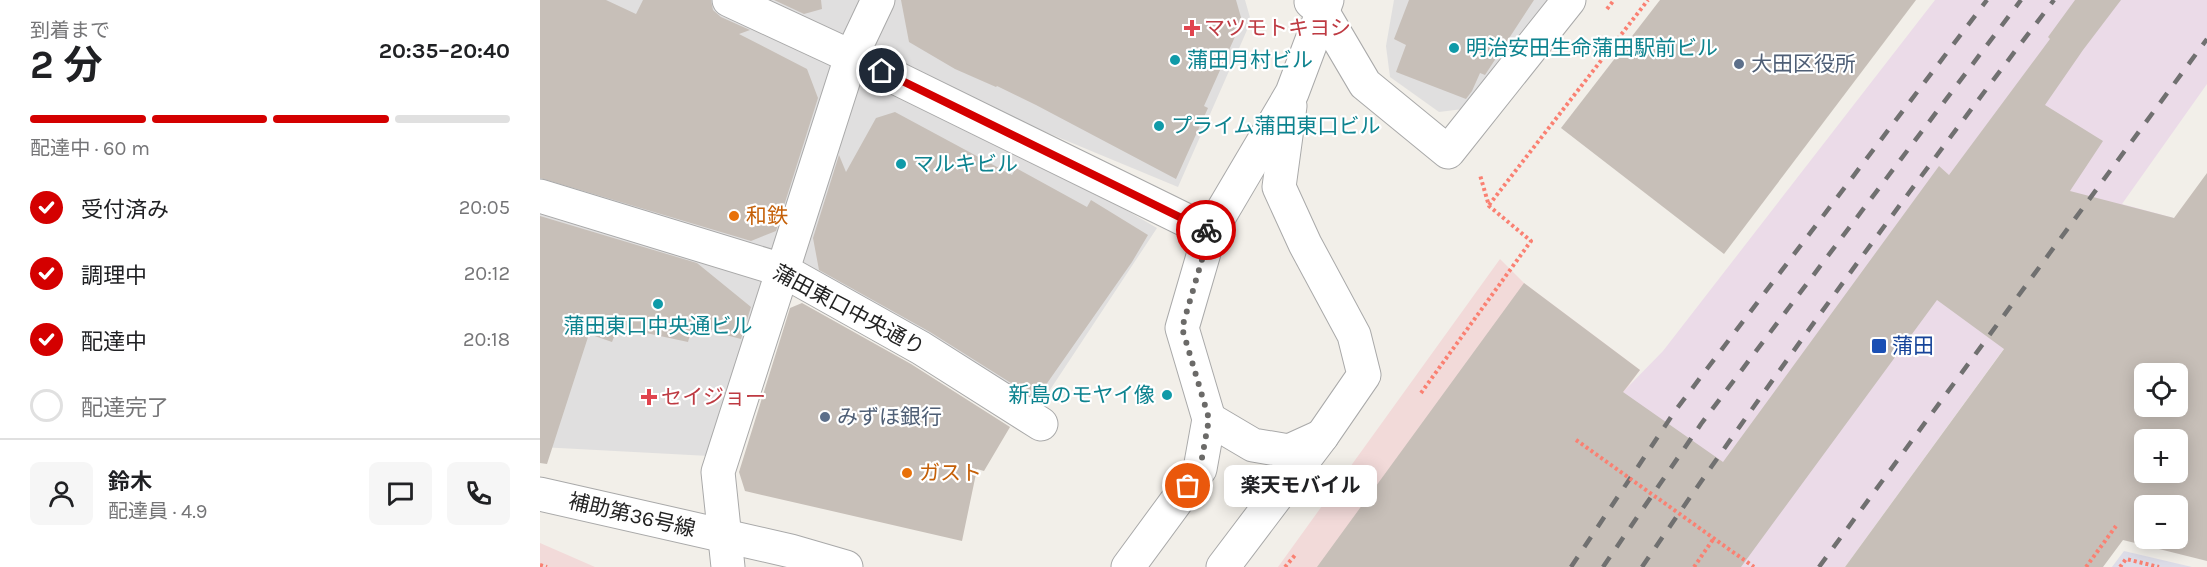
<!DOCTYPE html>
<html lang="ja">
<head>
<meta charset="utf-8">
<style>
	:root { --surface:#fff; --page:#f6f6f6; --text:#202124; --muted:#757577; --line:#e0e0e0; --accent:#d40000 }
	body { margin:0; font-family:Karla,"Noto Sans JP",sans-serif; background:var(--page); color:var(--text); height:100vh; display:flex; flex-direction:column; font-size:22px; white-space:nowrap }
	* { box-sizing:border-box; margin:0 }
	p { font-size:20px; color:var(--muted) }
	.icon { flex:none; width:33px; height:33px; fill:none; stroke:currentColor; stroke-width:2; stroke-linecap:round; stroke-linejoin:round }
	.map { position:relative; flex:1; overflow:hidden }
	.details { display:flex; flex-direction:column; background:var(--surface); width:540px }
	.details>* { flex:none }
	.tools { position:absolute; left:1594px; top:363px; display:grid; gap:12px }
	.tools a { display:grid; place-items:center; width:54px; height:54px; border-radius:9px; background:var(--surface); box-shadow:0 3px 15px #0003; font-size:30px }
	.pin { position:absolute; display:grid; place-items:center; width:51px; height:51px; color:#fff; margin:-26px; border:3px solid #fff; border-radius:50%; box-shadow:0 2px 6px #0007 }
	.courier { position:absolute; display:grid; place-items:center; width:60px; height:60px; margin:-30px; border:4px solid #d40000; border-radius:50%; background:#fff; color:#222; box-shadow:0 2px 8px #0007 }
	.bubble { position:absolute; height:42px; border-radius:9px; background:var(--surface); box-shadow:0 3px 15px #0003; font-size:20px; font-weight:700; line-height:42px; text-align:center }
	.head em { font-style:normal; font-weight:700 }
	.head div { display:flex; flex-direction:column-reverse }
	.head { display:flex; align-items:center; justify-content:space-between; height:102px; padding:0 30px }
	h1 { font-size:39px; font-weight:700; line-height:45px }
	.bar { display:grid; grid-template-columns:repeat(4,1fr); gap:9px 6px; align-content:center; height:72px; padding:0 30px }
	.bar i { height:8px; border-radius:4px; background:var(--line) }
	.bar .current { background:var(--accent) }
	.bar p { grid-column:span 4 }
	.line { display:flex; align-items:center; gap:15px; padding:0 30px; border-top:2px solid var(--line) }
	.line div { flex:1 }
	.round { display:grid; place-items:center; flex:none; width:63px; height:63px; border-radius:9px; background:var(--page) }
	ol { padding:0 30px; list-style:none }
	li { display:flex; align-items:center; gap:18px; height:66px }
	li p { margin-inline-start:auto }
	li .icon { padding:6px; border-radius:50%; background:var(--accent); color:#fff; stroke-width:4 }
	li:last-child { color:var(--muted) }
	li i { width:33px; height:33px; border:3px solid var(--line); border-radius:50% }
	main { display:flex; flex:1; min-height:0 }
	.map>svg:first-child { display:block }
	.residential { fill:#e0dfdf }
	.commercial { fill:#f2dad9 }
	.industrial { fill:#ebdbe8 }
	.plaza { fill:#dddde8 }
	.building { fill:#c7bfb8; fill-rule:evenodd }
	.lines { fill:none; stroke-linecap:round; stroke-linejoin:round }
	.minor-casing { stroke:#a9a9a9; stroke-width:35 }
	.path { stroke:#fa8072; stroke-width:4; stroke-dasharray:3 3; stroke-linecap:butt }
	.minor { stroke:#fff; stroke-width:33 }
	.rail { stroke:#707070; stroke-width:4.5; stroke-dasharray:12 12; stroke-linecap:butt }
	.path-bridge { stroke:#fa8072; stroke-width:4; stroke-dasharray:3 3; stroke-linecap:butt }
	.done { stroke:#6b6a68; stroke-width:6; stroke-dasharray:0 10.8 }
	.route { stroke:#d40000; stroke-width:8 }
	.health-dot { fill:#e0444e; stroke:#fff; stroke-width:2 }
	.culture-dot { fill:#0f9aa8; stroke:#fff; stroke-width:2 }
	.service-dot { fill:#5c6f8a; stroke:#fff; stroke-width:2 }
	.food-dot { fill:#e8710a; stroke:#fff; stroke-width:2 }
	.transit-dot { fill:#1a4fb4; stroke:#fff; stroke-width:2 }
	.labels { text-anchor:middle; dominant-baseline:central; stroke-width:4.5; stroke-linejoin:round; paint-order:stroke }
	.health-label { font-size:21px; fill:#be3a42; stroke:#fff; text-anchor:start }
	.culture-label { font-size:21px; fill:#0d838f; stroke:#fff; text-anchor:start }
	.service-label { font-size:21px; fill:#4e5e75; stroke:#fff; text-anchor:start }
	.food-label { font-size:21px; fill:#c56008; stroke:#fff; text-anchor:start }
	.street-label { font-size:21px; fill:#222; stroke:#fff }
	.transit-label { font-size:21px; fill:#164399; stroke:#fff; text-anchor:start }
</style>
</head>
<body>
<main>
<section class="details">
<div class="head"><div><h1>2 分</h1><p>到着まで</p></div><em>20:35–20:40</em></div>
<div class="bar"><i class="current"></i><i class="current"></i><i class="current"></i><i></i><p>配達中 · 60 m</p></div>
<ol>
<li><svg class="icon" aria-label="check" viewBox="0 0 24 24"><path d="M5 12l5 5 9-10"/></svg>受付済み<p>20:05</p></li>
<li><svg class="icon" aria-label="check" viewBox="0 0 24 24"><path d="M5 12l5 5 9-10"/></svg>調理中<p>20:12</p></li>
<li><svg class="icon" aria-label="check" viewBox="0 0 24 24"><path d="M5 12l5 5 9-10"/></svg>配達中<p>20:18</p></li>
<li><i></i>配達完了</li>
</ol>
<div class="line" style="height:108px"><a class="round"><svg class="icon" aria-label="person" viewBox="0 0 24 24"><circle cx="12" cy="8" r="4"/><path d="M4 21q1-7 8-7t8 7"/></svg></a><div><b>鈴木</b><p>配達員 · 4.9</p></div><a class="round"><svg class="icon" aria-label="chat" viewBox="0 0 24 24"><path d="M4 5h16v11H9l-5 4z"/></svg></a><a class="round"><svg class="icon" aria-label="phone" viewBox="0 0 24 24"><path d="M5 4h4l2 5-3 2q2 4 5 5l2-3 5 2v4C11 20 4 13 5 4z"/></svg></a></div>
</section>
<div class="map">
<svg width="1667" height="567" viewBox="0 0 1667 567">
	<rect width="100%" height="100%" fill="#f2efe9"/>
	<g class="residential">
		<path d="M0,0h705l6,21 -73,166 -323,-134 302,175 -119,180 -259,-136 -70,184 -169,-9z"/>
		<path d="M854,0h165l-88,108 -32,4 -49,-35 -4,-31z"/>
	</g>
	<g class="commercial">
		<path d="M960,259l24,24 116,87 -143,197h-219z"/>
		<path d="M0,543l55,24h-55z"/>
	</g>
	<path class="industrial" d="M1395,0h272v84l-85,120 52,14 -55,73 -49,-33 -225,309h-348l126,-175 40,-41z"/>
	<path class="plaza" d="M1584,551l68,16h-80z"/>
	<g class="building">
		<path d="M0,0h66l30,14 7,-14h68l2,10 8,7 29,13 -11,4 68,35 11,29 -42,133 -25,10 -211,-63z"/>
		<path d="M234,0h47l1,9 -18,5z"/>
		<path d="M361,0h335l6,21 -38,85 4,2 -32,71 -140,-74 -39,-19 -1,1 -41,-18 -46,-27z"/>
		<path d="M869,0h125l-49,75 -5,-2 -8,18 -6,8 -70,-27 10,-27 -12,-6z"/>
		<path d="M1120,0h256l-192,254 -163,-126z"/>
		<path d="M1535,0h46l-38,50 -38,55 58,36 -33,50 104,27 33,-45v388l-84,-21 -20,27h-258l159,-218 -67,-49 -196,267h-424l207,-284 116,87 -17,22 100,70 216,-296 10,9 101,-136 -2,-2zM1605,374h33v32h-33zM1605,440h33v32h-33zM1605,506h33v32h-33z"/>
		<path d="M355,112l117,63 4,-7 71,39 4,-7 57,35 -16,27 -96,137 -106,-67 -111,-62 -6,-32 26,-83 7,17 30,-54z"/>
		<path d="M0,216l157,47 54,44 -10,32 -23,-6 -24,-12 -6,21 -70,-15 -6,15 -23,-8 -42,130 -7,-1z"/>
		<path d="M262,303l109,61 99,63 -26,44 -7,-2 -15,72 -217,-50 -6,-19 51,-164z"/>
	</g>
	<g class="lines">
		<g class="minor-casing">
			<g id="minor">
				<path d="M189,0l153,71 328,161"/>
				<path d="M771,2l11,9 43,73 83,68 121,-152"/>
				<path d="M0,196l242,74 139,78 120,76"/>
				<path d="M669,419l44,26 36,6 33,-15"/>
				<path d="M0,494l251,57 55,16"/>
				<path d="M188,567l-10,-95 133,-415 27,-57"/>
				<path d="M588,567l72,-98 9,-50 -27,-91 28,-96 82,-139 35,-93"/>
				<path d="M683,567l99,-131 42,-61 -10,-40 -49,-91 -26,-57 11,-81"/>
			</g>
		</g>
		<g class="path">
			<path d="M1067,9l7,-9"/>
			<path d="M949,205l159,-205"/>
			<path d="M881,393l110,-152 -42,-35 -9,-31"/>
			<path d="M0,565l7,2"/>
			<path d="M745,567l11,-13"/>
			<path d="M1154,567l20,-29"/>
			<path d="M1546,567l30,-41"/>
			<path d="M1580,567l6,-8 33,8"/>
		</g>
		<use href="#minor" class="minor"/>
		<g class="rail">
			<path d="M1031,567l104,-156 312,-411"/>
			<path d="M1063,567l98,-143 320,-424"/>
			<path d="M1102,567c132,-193 270,-381 412,-567"/>
			<path d="M1279,567l388,-528"/>
		</g>
		<path class="path-bridge" d="M1036,440l178,127"/>
	</g>
	<g class="lines">
		<path class="done" d="M648,486l12,-17 9,-50 -27,-91 28,-96 -4,-2"/>
		<path class="route" d="M342,71l324,159"/>
	</g>
	<g class="health-dot">
		<path d="M649 19h6v6h6v6h-6v6h-6v-6h-6v-6h6z"/>
		<path d="M106 388h6v6h6v6h-6v6h-6v-6h-6v-6h6z"/>
	</g>
	<g class="culture-dot">
		<circle cx="914" cy="48" r="6"/>
		<circle cx="635" cy="60" r="6"/>
		<circle cx="619" cy="126" r="6"/>
		<circle cx="361" cy="164" r="6"/>
		<circle cx="118" cy="304" r="6"/>
		<circle cx="627" cy="395" r="6"/>
	</g>
	<g class="service-dot">
		<circle cx="1199" cy="64" r="6"/>
		<circle cx="285" cy="417" r="6"/>
	</g>
	<g class="food-dot">
		<circle cx="194" cy="216" r="6"/>
		<circle cx="367" cy="473" r="6"/>
	</g>
	<rect class="transit-dot" x="1331" y="338" width="16" height="16" rx="3"/>
	<g class="labels">
		<g class="health-label">
			<text x="664" y="28">マツモトキヨシ</text>
			<text x="121" y="397">セイジョー</text>
		</g>
		<g class="culture-label">
			<text x="926" y="48">明治安田生命蒲田駅前ビル</text>
			<text x="647" y="60">蒲田月村ビル</text>
			<text x="631" y="126">プライム蒲田東口ビル</text>
			<text x="373" y="164">マルキビル</text>
			<text x="118" y="326" text-anchor="middle">蒲田東口中央通ビル</text>
			<text x="615" y="395" text-anchor="end">新島のモヤイ像</text>
		</g>
		<g class="service-label">
			<text x="1211" y="64">大田区役所</text>
			<text x="297" y="417">みずほ銀行</text>
		</g>
		<g class="food-label">
			<text x="206" y="216">和鉄</text>
			<text x="379" y="473">ガスト</text>
		</g>
		<g class="street-label">
			<text transform="translate(309 310) rotate(28)">蒲田東口中央通り</text>
			<text transform="translate(92 515) rotate(13)">補助第36号線</text>
		</g>
		<g class="transit-label">
			<text x="1352" y="346">蒲田</text>
		</g>
	</g>
</svg>
<div class="tools">
<a><svg class="icon" aria-label="locate" viewBox="0 0 24 24"><circle cx="12" cy="12" r="6"/><path d="M12 2v4M12 18v4M2 12h4M18 12h4"/></svg></a>
<a>+</a>
<a>−</a>
</div>
<div class="pin" style="left:648px;top:486px;background:#ea580c"><svg class="icon" aria-label="bag" viewBox="0 0 24 24"><path d="M5 8h14l-1 12H6zM9 8a3 3 0 0 1 6 0"/></svg></div>
<div class="pin" style="left:342px;top:71px;background:#1f2937"><svg class="icon" aria-label="home" viewBox="0 0 24 24"><path d="M3 11l9-7 9 7M6 9v11h12V9"/></svg></div>
<div class="courier" style="left:666px;top:230px"><svg class="icon" aria-label="bike" viewBox="0 0 24 24"><circle cx="6" cy="16" r="4"/><circle cx="18" cy="16" r="4"/><path d="M6 16l4-8h5l3 8M10 8l3 8H6M13 5h3"/></svg></div>
<div class="bubble" style="left:684px;top:465px;width:153px">楽天モバイル</div>
</div>
</main>
</body>
</html>
